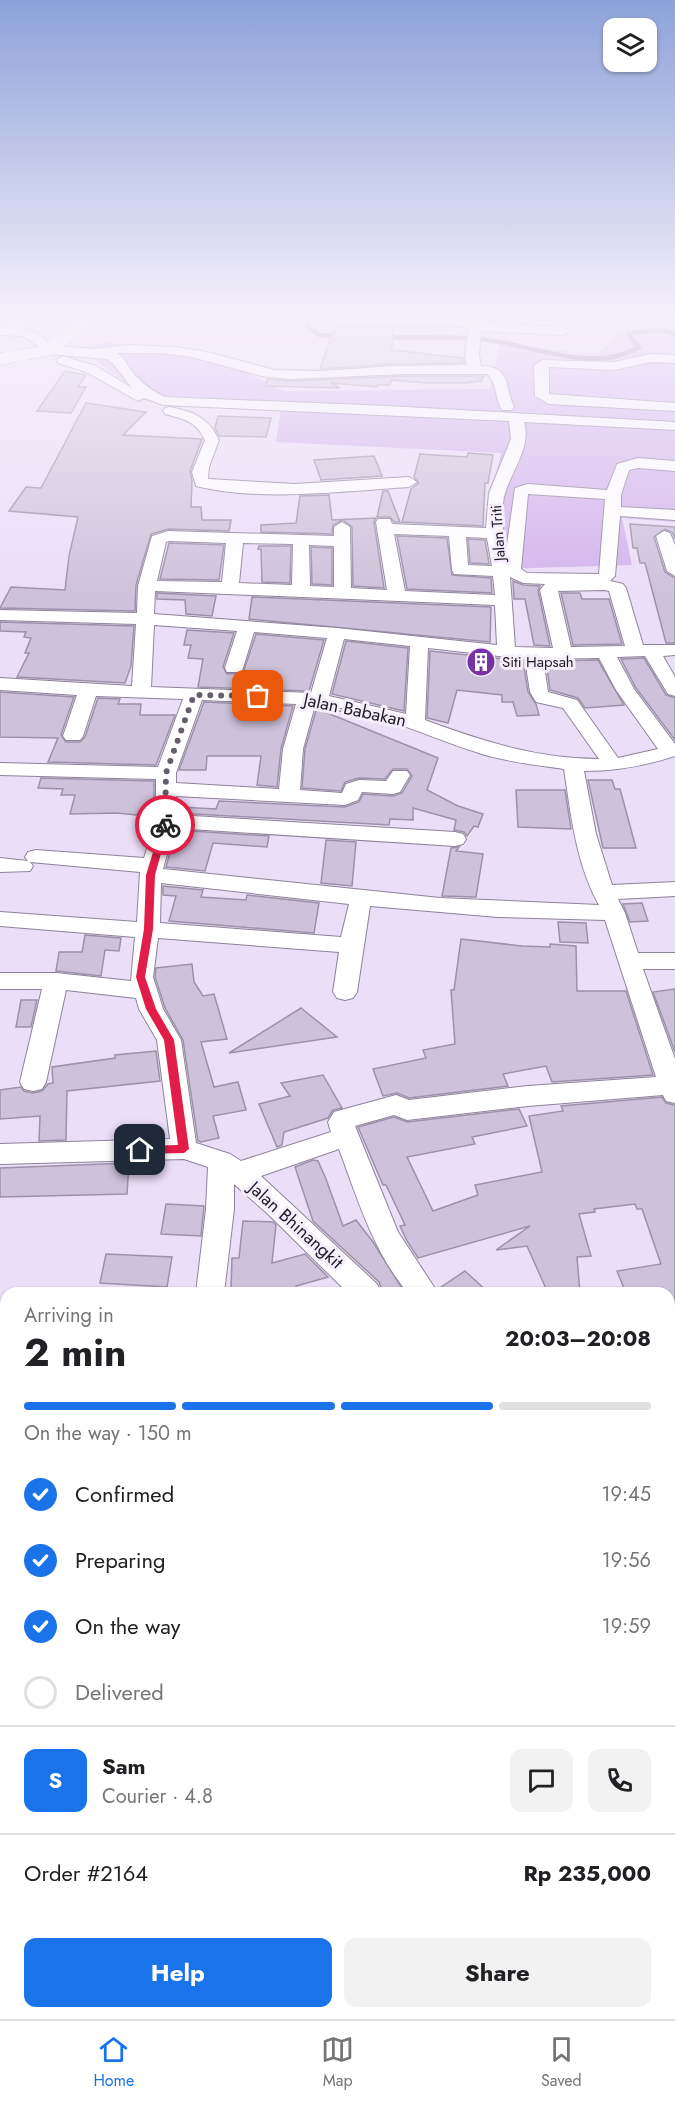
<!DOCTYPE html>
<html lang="en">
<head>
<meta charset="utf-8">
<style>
	:root { --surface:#fff; --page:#f2f2f2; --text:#202124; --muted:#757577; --line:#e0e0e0; --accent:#1a73e8 }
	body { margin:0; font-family:Jost,sans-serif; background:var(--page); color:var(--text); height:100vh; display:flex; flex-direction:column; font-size:22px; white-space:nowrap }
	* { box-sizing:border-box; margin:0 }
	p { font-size:20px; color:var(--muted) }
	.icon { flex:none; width:33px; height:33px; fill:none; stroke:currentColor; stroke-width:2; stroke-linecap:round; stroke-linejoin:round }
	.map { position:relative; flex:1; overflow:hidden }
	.details { position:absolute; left:0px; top:1287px; width:675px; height:732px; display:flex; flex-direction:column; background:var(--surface); border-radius:18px 18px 0 0; box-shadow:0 2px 4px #0004 }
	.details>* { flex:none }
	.buttons { position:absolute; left:603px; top:18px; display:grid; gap:12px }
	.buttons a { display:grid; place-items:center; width:54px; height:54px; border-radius:12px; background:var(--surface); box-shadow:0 2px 4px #0004; font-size:30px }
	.pin { position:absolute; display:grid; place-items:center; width:51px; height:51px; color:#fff; margin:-26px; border-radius:12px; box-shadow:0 3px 9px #0006 }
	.courier { position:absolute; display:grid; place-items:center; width:60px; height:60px; margin:-30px; border:4px solid #e11d48; border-radius:50%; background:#fff; color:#222; box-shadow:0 2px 8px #0007 }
	.summary em { font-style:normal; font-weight:700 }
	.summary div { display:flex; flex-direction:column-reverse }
	.summary { display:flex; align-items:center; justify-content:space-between; height:102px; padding:0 24px }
	h1 { font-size:39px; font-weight:700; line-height:45px }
	.bar { display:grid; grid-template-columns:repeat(4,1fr); gap:9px 6px; align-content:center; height:72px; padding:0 24px }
	.bar i { height:8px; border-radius:4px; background:var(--line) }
	.bar .selected { background:var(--accent) }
	.bar p { grid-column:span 4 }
	.line { display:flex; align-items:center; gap:15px; padding:0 24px; border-top:2px solid var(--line) }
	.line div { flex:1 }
	.round { display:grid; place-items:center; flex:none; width:63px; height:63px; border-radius:12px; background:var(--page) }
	ol { padding:0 24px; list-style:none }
	li { display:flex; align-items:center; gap:18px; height:66px }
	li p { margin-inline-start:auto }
	li .icon { padding:6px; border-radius:50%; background:var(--accent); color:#fff; stroke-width:4 }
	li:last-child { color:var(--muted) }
	li i { width:33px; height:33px; border:3px solid var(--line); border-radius:50% }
	.cta { display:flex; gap:12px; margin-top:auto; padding:12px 24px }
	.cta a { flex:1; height:69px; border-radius:12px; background:var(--accent); color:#fff; font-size:24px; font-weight:700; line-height:69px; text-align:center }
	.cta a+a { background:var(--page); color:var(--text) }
	.tabs { display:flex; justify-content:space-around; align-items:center; height:84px; border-top:2px solid var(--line); background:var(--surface); font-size:16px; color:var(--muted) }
	.tabs a { display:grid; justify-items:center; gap:3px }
	.tabs .selected { color:var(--accent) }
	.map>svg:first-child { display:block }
	.green { fill:#d2b4ed }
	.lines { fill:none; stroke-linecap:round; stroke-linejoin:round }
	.stream { stroke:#7d6693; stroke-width:4.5 }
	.building { fill:#cec2da; stroke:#9d91a8; stroke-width:1.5 }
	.minor-casing { stroke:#8e8399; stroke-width:2 }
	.secondary-casing { stroke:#8e8399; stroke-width:1 }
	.minor { fill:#fff; fill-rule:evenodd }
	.secondary { fill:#fff; fill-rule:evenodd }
	.route { fill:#e11d48 }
	.done { stroke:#665e6d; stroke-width:6; stroke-dasharray:0 10.8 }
	.labels { text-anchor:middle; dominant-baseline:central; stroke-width:6; stroke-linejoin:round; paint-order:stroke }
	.far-street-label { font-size:15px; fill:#1e1922; stroke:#f5eefd }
	.far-poi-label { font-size:15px; fill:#1e1922; stroke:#f5eefd; text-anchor:start }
	.street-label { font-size:18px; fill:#1e1922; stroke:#f5eefd }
</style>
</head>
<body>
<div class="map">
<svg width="675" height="2019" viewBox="0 0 675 2019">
	<rect width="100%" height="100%" fill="#ebdef7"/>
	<path class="green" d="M661,326l14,8v188l-53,-4 10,47 -134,4 -10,-61 13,-55 -225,-11 5,-33 -129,-8 -74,-53 29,-6 82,12 38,9 57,28 206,-2 11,-50 47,11 49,3 17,-12 3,-12z"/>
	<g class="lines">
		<g class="stream">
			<path d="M313,313l-6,13 12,9 23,1"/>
			<path d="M383,337c32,1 65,-1 98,2 49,5 111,36 158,8l-8,-8 -2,-6 33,-3 13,3"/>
		</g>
	</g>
	<g class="building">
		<path d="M336,324l57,2 -1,24 71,8 1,5 -70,1 -74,5z"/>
		<path d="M65,371l21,4 -8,12h8l-15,26 -34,-2z"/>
		<path d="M406,376h78l-3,5 -16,2h-38l-36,-3 -1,5h-13v2l-46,-4 9,5 -74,-2 1,-7 23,2z"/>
		<path d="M86,403l60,9 -23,23 79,4 -12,32 2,10 -1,26h10l1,13h29l-2,11 -61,-2 -17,5 -15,51 -1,26 -135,-3 11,-21 54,3 4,-34 9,-39 -69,-6 17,-24 15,1z"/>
		<path d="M218,416l53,2 -5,19 -47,-1 -4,-8z"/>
		<path d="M468,453l25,2 -5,28h-3l-2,43 -81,-4 9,-33 8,-6 -5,-6 6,-23 47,3z"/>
		<path d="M374,456l8,20 -61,4 -7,-20z"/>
		<path d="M383,491h5l12,31h-6l-4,-5h-13z"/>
		<path d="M329,495l3,25 44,-2 -2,4 10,66 -31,-2 -1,-59 -9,-7 -10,5 -1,9 -71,-2v-7l35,-2 4,-27z"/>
		<path d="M630,524l45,3v12l-3,-7 -7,-3 -11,8 11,35 10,6v65h-9l-21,-80h-5l-3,-15h-4z"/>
		<path d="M397,536l50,2 5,37 39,3 1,15 -85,-4z"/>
		<path d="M468,539l17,1 4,24 -19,-1z"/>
		<path d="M169,543l55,2 -5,35 -59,-1z"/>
		<path d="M259,546h32l-1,37 -28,-1 -1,-33h-3z"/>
		<path d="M311,547l21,1v37l-20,-1z"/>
		<path d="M513,581l10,4 17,1 -2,4 12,56 -16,-1 -9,-46h-11z"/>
		<path d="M157,593l59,3 -4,20 -26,-2 -1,-14 -28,-1z"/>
		<path d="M561,593h19l2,6h27l13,45 -49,1z"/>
		<path d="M252,597l239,10 -1,35 -241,-23z"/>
		<path d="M0,622l134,4 -3,40 -6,17 -108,-6 12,-24h-4l6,-15 -7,-1 2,-5 -26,-1z"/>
		<path d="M187,630l47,3 -11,34 4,7 16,-1 13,-39 68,6 -15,51 -111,-4 5,-28 -15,-1 3,-13h-7z"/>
		<path d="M346,641l62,7 -4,63 -72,-17z"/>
		<path d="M430,651l93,10 5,31 8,12 3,11 -22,1 -4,-14h-11v-7l-45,-5 -9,33 -21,-5z"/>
		<path d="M644,658l22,37 9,3v42l-39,-52 -15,-29z"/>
		<path d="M598,660l26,45 -39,3 -7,-10 -28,-8 -4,-29z"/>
		<path d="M0,692l74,5 -13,38 5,7h14l5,-5 13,-39 22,1 -2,5h23l-1,11h35l-19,50 -108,-3 10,-24 -58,-1z"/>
		<path d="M204,702l89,4 -12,43 -4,38 -20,-2 4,-29h-54l-1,14h-27z"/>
		<path d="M317,707l29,5 -25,-3 -1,1 118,48 -11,32 31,16 25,8 -5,13 -4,-1 -7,10 -3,-4 -10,-2 2,-10 -43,-12v12l-23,-1 -1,6 -211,-12 1,-6 37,2 3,-8 126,6 14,-5 4,-8 30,2 9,-3 10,-17 -5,-7h-14l-8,10 -26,-1 -14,4 -4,9 -39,-3 3,-39z"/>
		<path d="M41,778l113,3v18l-7,17 -31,-3 -46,1 5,-19h-14l2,-6 -25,-1z"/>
		<path d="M588,780h24l3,9h5l16,59h-33z"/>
		<path d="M516,790h49l6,39 -53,-2z"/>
		<path d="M176,830l93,6 -2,11 -54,-4 -8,28 -39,-4z"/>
		<path d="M326,840l30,2 -4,44 -31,-3z"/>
		<path d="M459,847l-3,4 27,3 -7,43 -34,-1 9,-48z"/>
		<path d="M163,886l40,4 -2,7 45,3 1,-5 72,8 -5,30 -145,-12 7,-25 -13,-1z"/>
		<path d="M642,903l6,18 -18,1 -7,-18z"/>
		<path d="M558,922l28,1 2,20 -28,-1z"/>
		<path d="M85,935l36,3 -2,13 -14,-1 -4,26 -45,-5 3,-19h23z"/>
		<path d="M461,939l61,7 28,1v-3l26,2 1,45h49l27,84 -101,7 -6,-16 -43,8 5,12 -99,12 -12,-5 -14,3 -10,-27 53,-11 -3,-8 32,-6 -4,-54h3z"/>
		<path d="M192,964l2,18 9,14 11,-2 13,45 -26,3 13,45 24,-5 8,28 -33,6 6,22 -18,4 -3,-1 -15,-101 -18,-32 -10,-31 1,-9z"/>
		<path d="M675,989v63l-22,-60z"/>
		<path d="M21,1000h16l-6,27h-15z"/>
		<path d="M301,1008l36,29 -108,16z"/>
		<path d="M156,1051l4,30 -93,10 -1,49 -27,1 1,-25 -40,3v-29l21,-3 3,4 9,2 9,-2 6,-7 5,-1 -1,-16 63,-9v-3z"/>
		<path d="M323,1075l19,33 -9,2 -5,8 -44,14 -2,13 -5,2 -18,-43 31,-8 -9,-13z"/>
		<path d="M662,1097l4,6 9,2v213l-6,-11v-14h-43l-9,-22 44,-7 -19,-55h-5l-2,-5 -41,5 1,3 -16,2 12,42 -14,1 3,36h-32l-21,-47 -31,4 34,-24 -112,32 -11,-17 -7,-15 5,-1 -19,-40h-3l-25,-58 36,-10 13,5 112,-13 8,17 -55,11 3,7 -68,13 26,54 45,-16 -3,-10 67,-13 -13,-56 34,-5 -2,-5z"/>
		<path d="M313,1160l5,1 8,18 17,47 13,-6 17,22 32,51h-22l-4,-11 -66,-61 -18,-54z"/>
		<path d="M129,1163l-2,31 -127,3v-29z"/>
		<path d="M166,1204l38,2 -3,30 -40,-2z"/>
		<path d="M243,1221l30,1 3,3 -4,38 33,-9 23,23 -32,9 1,7h-28v-4h-38l1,-31h7z"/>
		<path d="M106,1254l66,3 -5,30 -67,-4z"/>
		<path d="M465,1271l24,22h-55v-1z"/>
	</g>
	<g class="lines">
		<g class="minor-casing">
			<g id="minor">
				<path d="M29,313h15l-23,15 16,5 15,12 42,4 35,-4 47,2 31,5 68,18 45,1 74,-5 73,-1 -2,-10 4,-28 -113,-5 -6,-4 6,-4 114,6 1,-7h12l-1,10 81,4 6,4 -6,4 -82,-4 -2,24 2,11c31,1 23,20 33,41l-2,3h-10c-7,-12 -5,-27 -15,-36h-81l-116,5 -29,-3 -69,-19 -32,-4h-43c9,6 10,12 16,20 10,11 19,18 32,24l222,9 288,16v8l-151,-8c8,26 -14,50 -20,75 -4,18 -1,37 2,55l9,-64 13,-4 79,6 10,-26 21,-6 37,3v10l-37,-3 -9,2 -8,25v12l54,3v10l-55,-4 -5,60 -5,5 13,3 3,4 17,57h32v10l-12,1 12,21v19l-7,-2 -23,-38 -28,1 17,32 41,55v12c-31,10 -59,15 -91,15l12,63 16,51 63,-3v14l-57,3 7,14 13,40h37v16h-32l32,90v44l-9,-2 -3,-6 -135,11 -121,14 -13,-5 -39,11 43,106 36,55 -3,6h-23c-35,-42 -50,-93 -69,-144l-78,27 116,108 4,9h-33l-79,-78 -35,-31v25l-10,84h-28l10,-84 2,-42 -24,-8 -184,5v-20l170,-5 -13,-99 -18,-31 -3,-11 -70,-8 -20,92 -4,7 -9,2 -9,-2 -4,-7 22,-93h-42v-16h56l75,8 4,-44 -135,-11v-14l137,10 3,-50 -110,-10 3,4 -3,5 -30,1v-14l28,3 -3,-4 3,-5 8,-2 108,8 12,-37v-42l-156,-4v-12l158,4 25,-68 -87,-3 -13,40 -3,4h-14l-3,-4 14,-41 -77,-5v-12l132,8 4,-62 -136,-4v-10l137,3 1,-27 14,-50 16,-5 166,5v-9l8,-5 8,5 1,61 36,2 -11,-68 2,-3h12l2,5 94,4 3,-35 22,-54 -2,-18 -346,-16 -19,-7 -6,3 -52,-29 -28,-9 -2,-3 7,-4 33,10 36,22c-8,-9 -15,-23 -25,-29l-58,-5 -26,-18 -23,-1v-8zM528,494l77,5 -6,75 -72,-1 -6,-4zM394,534l55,2 3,34 2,4 39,2 2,19 -90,-4zM466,537l21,1 5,28 -24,-1zM169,541l57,2 -4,39 -65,-1 9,-39zM243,543l50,1 -1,41 -53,-2zM309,545l25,1v41l-24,-1zM510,577l13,6 22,1 -5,6 13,58 -38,-1zM605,590l4,1 16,55 -54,1 -13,-56zM155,591l340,14 2,40 -160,-17 -183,-14zM154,625l83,6 -12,37 2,4h14l2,-4 11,-36 73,6 -16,55 -160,-6zM344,639l66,7 -4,68 -77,-18zM428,648l97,11 5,33 6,10 27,6 36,51c-62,0 -117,-18 -174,-39zM599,658l17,32 42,59 -40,9 -41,-58 -29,-8 -5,-33zM202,700l94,4 -13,45 -4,40 -103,-6v-10zM315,705c57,3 114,33 167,49 26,8 55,11 82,15 7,46 12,95 35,136l-159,-7 -277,-29 11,-41 281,18 8,-2 3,-5 -3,-5 -8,-2 -279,-17v-19l169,9 13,-5 4,-8 31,2 7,-2 10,-17 -3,-4h-14l-7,10 -27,-1 -13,4 -4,9 -42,-3 3,-41zM161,883l188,21 -8,33 -181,-14zM370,906l128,11 107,3 51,157 -128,9 -119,14 -13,-5 -62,17 -6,10 3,10 -90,29 -11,-7 -34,-11 -15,-103 -18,-31 -10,-32 5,-39 181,14 -6,40 4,6 8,2 8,-2 4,-6z"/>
				<path d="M563,313h87c-15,13 -61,6 -81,4z"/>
				<path d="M651,354l24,1v8l-24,-1 -37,8 -65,-3v27l126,9v8l-126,-7 -14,-8 -1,-30 8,-6 72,2z"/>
				<path d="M170,407c24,5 38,10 49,33l-10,27 -1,12 87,5 114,-7 8,5 -8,5c-66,4 -149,15 -213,-1l-4,-14 13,-32c-9,-19 -21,-21 -40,-26l-2,-3 2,-3z"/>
				<path d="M664,531l6,2 5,12v31l-8,-5 -11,-35z"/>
				<rect x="669" y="1419" width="6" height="28"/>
				<rect x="0" y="1429" width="6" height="28"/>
				<rect x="0" y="1561" width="6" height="32"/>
				<rect x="109" y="2013" width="40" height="6"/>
				<path d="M151,2013h40l-1,6h-40z"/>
			</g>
		</g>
		<g class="secondary-casing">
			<path id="secondary" d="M84,313h20l-49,41 -55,11v-12l43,-7z"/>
		</g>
		<use href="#minor" class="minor"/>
		<use href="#secondary" class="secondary"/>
	</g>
	<linearGradient id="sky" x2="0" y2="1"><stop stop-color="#8da2d9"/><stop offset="0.53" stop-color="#f6f0fb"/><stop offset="1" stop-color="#f6f0fb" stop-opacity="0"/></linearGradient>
	<rect width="675" height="596" fill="url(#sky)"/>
	<path class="route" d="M162,823l7,2 -14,50 -2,54 -8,48 11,32 18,31 15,109 -5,4 -44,1 -5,-4 5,-4 38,-1 -14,-105 -18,-31 -10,-32 8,-48 2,-54z"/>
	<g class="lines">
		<path class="done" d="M165,825l1,-52 28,-78 64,1"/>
	</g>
	<defs>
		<g id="building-disc" transform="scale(1.5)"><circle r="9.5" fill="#7632a6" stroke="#f5eefd"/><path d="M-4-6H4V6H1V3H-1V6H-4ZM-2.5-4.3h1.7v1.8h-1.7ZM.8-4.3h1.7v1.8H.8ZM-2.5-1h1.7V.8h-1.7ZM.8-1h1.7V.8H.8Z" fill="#fff"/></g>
	</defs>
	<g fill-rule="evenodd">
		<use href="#building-disc" x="481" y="662"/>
	</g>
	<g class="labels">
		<g class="far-street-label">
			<text transform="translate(498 533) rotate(-94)">Jalan Triti</text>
		</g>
		<g class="far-poi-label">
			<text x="502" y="662">Siti Hapsah</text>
		</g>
		<g class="street-label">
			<text transform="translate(355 710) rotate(12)">Jalan Babakan</text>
			<text transform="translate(296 1225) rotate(42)">Jalan Bhinangkit</text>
		</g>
	</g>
</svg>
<div class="buttons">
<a><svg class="icon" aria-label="layers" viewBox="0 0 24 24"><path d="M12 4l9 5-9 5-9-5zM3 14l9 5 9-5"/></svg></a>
</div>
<div class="pin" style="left:258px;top:696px;background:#ea580c"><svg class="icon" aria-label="bag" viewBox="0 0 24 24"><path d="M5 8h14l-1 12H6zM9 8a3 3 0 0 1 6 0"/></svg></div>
<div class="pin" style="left:140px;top:1150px;background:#1f2937"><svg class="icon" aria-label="home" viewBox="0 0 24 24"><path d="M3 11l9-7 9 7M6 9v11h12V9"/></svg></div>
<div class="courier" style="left:165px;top:825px"><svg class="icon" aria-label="bike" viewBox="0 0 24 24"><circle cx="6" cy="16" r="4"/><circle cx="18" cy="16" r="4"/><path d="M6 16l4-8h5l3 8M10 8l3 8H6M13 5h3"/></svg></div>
<section class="details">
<div class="summary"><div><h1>2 min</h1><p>Arriving in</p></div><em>20:03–20:08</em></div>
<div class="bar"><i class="selected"></i><i class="selected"></i><i class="selected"></i><i></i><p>On the way · 150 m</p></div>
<ol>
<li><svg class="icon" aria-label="check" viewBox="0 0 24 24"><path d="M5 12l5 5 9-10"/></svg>Confirmed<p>19:45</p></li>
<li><svg class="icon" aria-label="check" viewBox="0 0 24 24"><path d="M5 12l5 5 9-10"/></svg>Preparing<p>19:56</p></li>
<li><svg class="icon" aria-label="check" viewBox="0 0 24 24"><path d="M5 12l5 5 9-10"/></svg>On the way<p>19:59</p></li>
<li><i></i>Delivered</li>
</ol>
<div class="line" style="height:108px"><b class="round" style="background:var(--accent);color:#fff">S</b><div><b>Sam</b><p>Courier · 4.8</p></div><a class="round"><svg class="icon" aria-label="chat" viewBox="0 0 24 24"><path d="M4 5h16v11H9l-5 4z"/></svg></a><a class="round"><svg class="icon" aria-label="phone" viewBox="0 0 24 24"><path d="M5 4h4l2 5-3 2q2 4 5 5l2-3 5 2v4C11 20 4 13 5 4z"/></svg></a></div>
<div class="line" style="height:78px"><div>Order #2164</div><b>Rp 235,000</b></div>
<div class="cta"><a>Help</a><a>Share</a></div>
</section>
</div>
<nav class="tabs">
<a class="selected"><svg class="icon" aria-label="home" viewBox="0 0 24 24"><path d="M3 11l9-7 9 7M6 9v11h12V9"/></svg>Home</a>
<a><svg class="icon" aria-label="map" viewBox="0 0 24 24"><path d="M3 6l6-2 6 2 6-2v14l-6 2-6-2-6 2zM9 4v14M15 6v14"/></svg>Map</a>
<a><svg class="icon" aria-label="saved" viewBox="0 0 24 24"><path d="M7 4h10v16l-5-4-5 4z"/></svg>Saved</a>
</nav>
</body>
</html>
